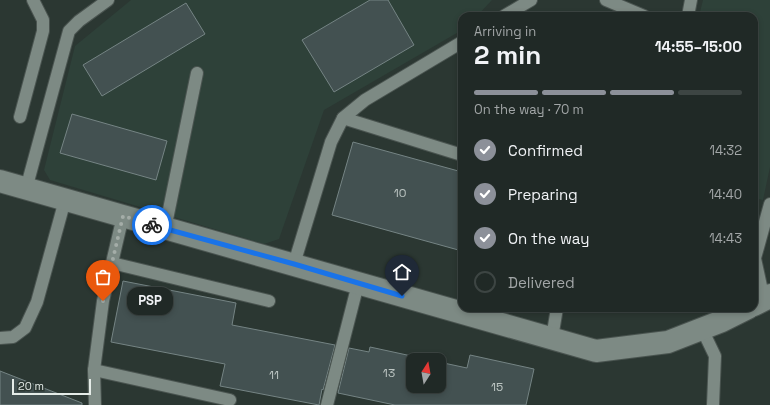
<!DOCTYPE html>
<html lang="en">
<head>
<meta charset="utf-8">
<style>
	:root { --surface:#202926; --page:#2d3532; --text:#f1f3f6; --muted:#a2a6a7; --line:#3d4543; --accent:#8c9099 }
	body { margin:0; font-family:"Space Grotesk",sans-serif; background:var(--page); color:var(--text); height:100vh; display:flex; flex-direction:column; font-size:15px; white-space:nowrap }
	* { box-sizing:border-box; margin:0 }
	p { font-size:13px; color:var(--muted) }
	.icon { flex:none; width:22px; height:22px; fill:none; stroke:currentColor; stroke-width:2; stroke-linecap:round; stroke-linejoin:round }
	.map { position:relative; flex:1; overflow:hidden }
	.panel { position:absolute; left:458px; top:12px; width:300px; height:300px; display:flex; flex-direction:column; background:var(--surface); border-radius:12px; box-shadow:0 2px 6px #0003,0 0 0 1px var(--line) }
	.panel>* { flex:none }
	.needle { width:26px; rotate:11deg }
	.buttons { position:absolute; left:406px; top:353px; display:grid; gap:8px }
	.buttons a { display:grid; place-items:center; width:40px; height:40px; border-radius:8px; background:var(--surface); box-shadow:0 2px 6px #0003,0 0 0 1px var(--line); font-size:20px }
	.scale { position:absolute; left:12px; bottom:10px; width:79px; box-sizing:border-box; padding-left:4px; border:2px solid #e5ece8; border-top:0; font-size:11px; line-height:14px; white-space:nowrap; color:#e5ece8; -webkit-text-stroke:3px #2b3732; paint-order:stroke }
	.pin { position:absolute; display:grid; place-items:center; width:34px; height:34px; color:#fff; margin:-41px -17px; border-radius:50% 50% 50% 0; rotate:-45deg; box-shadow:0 0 4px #0007 }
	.pin .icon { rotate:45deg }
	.courier { position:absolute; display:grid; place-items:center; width:40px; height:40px; margin:-20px; border:3px solid #1a73e8; border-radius:50%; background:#fff; color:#222; box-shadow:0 1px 5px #0007 }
	.bubble { position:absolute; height:28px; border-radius:12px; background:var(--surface); box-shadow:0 2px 6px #0003,0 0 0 1px var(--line); font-size:13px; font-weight:700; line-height:28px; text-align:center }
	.head em { font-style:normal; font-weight:700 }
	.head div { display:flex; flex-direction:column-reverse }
	.head { display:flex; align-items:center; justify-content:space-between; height:68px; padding:0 16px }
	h1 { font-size:26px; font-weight:700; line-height:30px }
	.bar { display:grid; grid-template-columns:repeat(4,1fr); gap:6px 4px; align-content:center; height:48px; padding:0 16px }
	.bar i { height:5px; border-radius:3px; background:var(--line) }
	.bar .on { background:var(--accent) }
	.bar p { grid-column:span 4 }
	ol { padding:0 16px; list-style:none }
	li { display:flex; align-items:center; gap:12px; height:44px }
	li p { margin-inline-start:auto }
	li .icon { padding:4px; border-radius:50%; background:var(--accent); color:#fff; stroke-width:4 }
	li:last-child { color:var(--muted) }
	li i { width:22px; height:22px; border:2px solid var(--line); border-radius:50% }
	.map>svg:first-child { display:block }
	.built { fill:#2e4139 }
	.building { fill:#435151; stroke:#758484 }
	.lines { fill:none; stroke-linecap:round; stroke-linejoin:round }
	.service-casing { stroke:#4a5450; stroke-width:14 }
	.tertiary-casing { stroke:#4a5450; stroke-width:24 }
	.service { stroke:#7d8a84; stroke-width:12 }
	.tertiary { stroke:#7d8a84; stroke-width:22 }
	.done { stroke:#a4ada8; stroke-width:4; stroke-dasharray:0 7.2 }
	.route { stroke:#1a73e8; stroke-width:5 }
	.labels { text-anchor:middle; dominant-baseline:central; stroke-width:3.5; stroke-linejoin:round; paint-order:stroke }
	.number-label { font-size:12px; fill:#bcc5c2 }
</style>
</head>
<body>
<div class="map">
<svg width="770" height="405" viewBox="0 0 770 405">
	<rect width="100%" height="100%" fill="#2b3732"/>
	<g class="built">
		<path d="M131,0h361l-15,16h-15v14l-138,80 -45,129 -15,5 -214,-64 -6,-10 31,-124z"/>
		<path d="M703,0h67v167l-7,33 -9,-2v-182h-55z"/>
	</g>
	<g class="building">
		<path d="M370,0h18l26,45 -80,47 -32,-52z"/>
		<path d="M186,3l19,31 -103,62 -19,-31z"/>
		<path d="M72,114l95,27 -11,39 -96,-27z"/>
		<path d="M353,142l109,30v79l-130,-36z"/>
		<path d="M123,281l113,22 -4,22 103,20 -12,45 -1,-1 -3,16 -99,-19 5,-22 -114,-22z"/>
		<path d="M370,347l60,13h-17v26h26v-24l28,6 3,-13 64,14 -8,36h-131l-57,-12 11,-45 20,4z"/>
		<path d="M0,371l82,32v2h-82z"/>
	</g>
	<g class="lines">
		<g class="service-casing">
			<g id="service">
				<path d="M606,0l38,16"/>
				<path d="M504,16l27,-16"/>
				<path d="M688,16l3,-16"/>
				<path d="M20,117l23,-86v-11l-10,-20"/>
				<path d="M343,118l119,37"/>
				<path d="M26,189l43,-158 10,-10 29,-21"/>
				<path d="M165,229l32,-156"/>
				<path d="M754,254l10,46"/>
				<path d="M755,258l15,-54"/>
				<path d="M112,263l157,38"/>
				<path d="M294,264l37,-122 12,-24 22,-18 97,-58"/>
				<path d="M702,329l13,27 -2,49"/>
				<path d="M0,338l13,-1 12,-9 12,-26 28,-102"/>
				<path d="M552,338l5,-30"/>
				<path d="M94,370l136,30"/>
				<path d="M95,405l-1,-35 9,-69 20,-85"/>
				<path d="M327,405l31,-121"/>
			</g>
		</g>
		<g class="tertiary-casing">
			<g id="tertiary">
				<path d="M0,181l596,170 72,-9 54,-21 26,-13"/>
				<path d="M754,305l10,-5 6,-5"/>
			</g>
		</g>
		<use href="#service" class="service"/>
		<use href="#tertiary" class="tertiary"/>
	</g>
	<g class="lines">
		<path class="done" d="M103,301l20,-85 29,9"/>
		<path class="route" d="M152,225l142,39 108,32"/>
	</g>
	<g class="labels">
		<g class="number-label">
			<text x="400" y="193">10</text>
			<text x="389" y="373">13</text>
			<text x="274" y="375">11</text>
			<text x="497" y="387">15</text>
		</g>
	</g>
</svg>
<div class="buttons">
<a><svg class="needle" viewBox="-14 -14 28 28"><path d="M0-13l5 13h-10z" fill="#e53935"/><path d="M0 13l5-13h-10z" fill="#a2a6a7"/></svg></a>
</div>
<div class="scale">20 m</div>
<div class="pin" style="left:103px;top:301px;background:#ea580c"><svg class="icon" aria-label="bag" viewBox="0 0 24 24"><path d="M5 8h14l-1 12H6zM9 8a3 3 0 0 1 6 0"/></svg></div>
<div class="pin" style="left:402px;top:296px;background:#1f2937"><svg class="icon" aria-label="home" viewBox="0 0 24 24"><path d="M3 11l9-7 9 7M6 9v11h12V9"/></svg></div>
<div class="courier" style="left:152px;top:225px"><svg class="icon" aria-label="bike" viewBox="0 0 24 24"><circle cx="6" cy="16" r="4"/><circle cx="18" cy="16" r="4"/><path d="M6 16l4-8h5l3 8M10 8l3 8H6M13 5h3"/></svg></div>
<div class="bubble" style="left:127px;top:287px;width:46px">PSP</div>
<section class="panel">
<div class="head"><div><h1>2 min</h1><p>Arriving in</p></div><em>14:55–15:00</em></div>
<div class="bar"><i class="on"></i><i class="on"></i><i class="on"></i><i></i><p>On the way · 70 m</p></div>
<ol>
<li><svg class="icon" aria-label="check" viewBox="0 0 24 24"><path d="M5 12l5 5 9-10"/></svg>Confirmed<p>14:32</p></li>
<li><svg class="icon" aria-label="check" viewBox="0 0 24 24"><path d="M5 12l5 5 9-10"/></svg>Preparing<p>14:40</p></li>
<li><svg class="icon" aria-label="check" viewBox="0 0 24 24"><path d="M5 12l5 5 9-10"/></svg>On the way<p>14:43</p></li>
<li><i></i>Delivered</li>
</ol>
</section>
</div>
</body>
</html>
